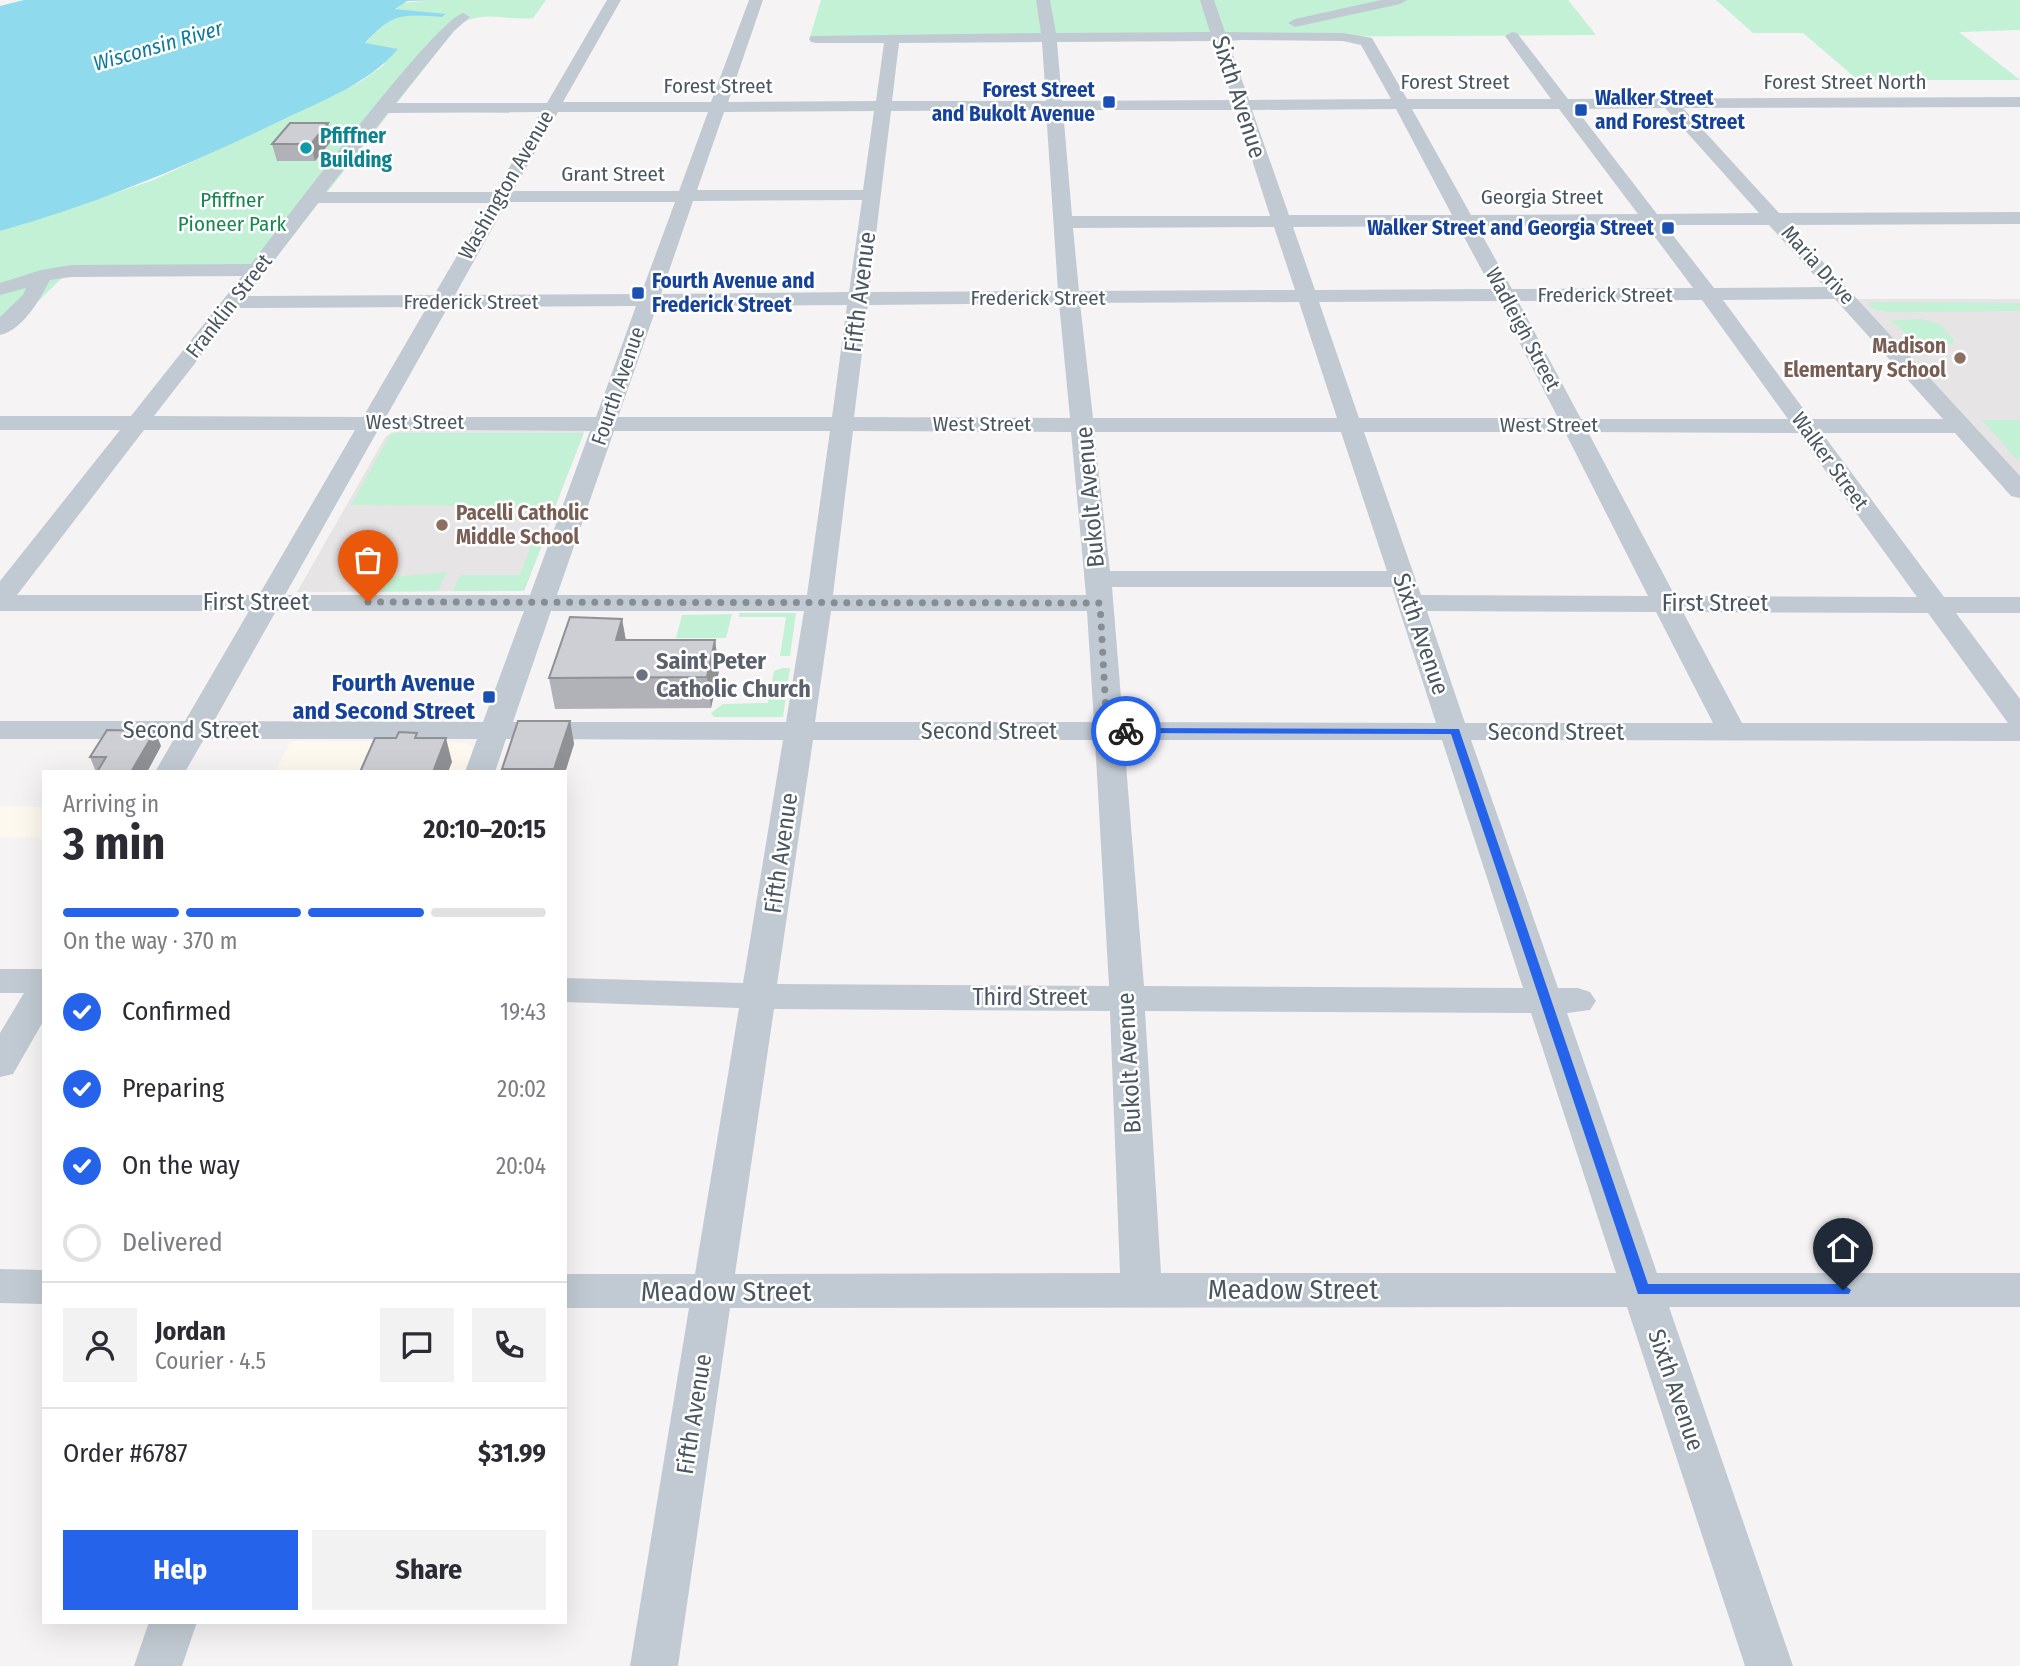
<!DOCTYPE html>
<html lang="en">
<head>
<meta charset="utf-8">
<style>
	:root { --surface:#fff; --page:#f2f2f3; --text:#2b2b33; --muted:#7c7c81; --line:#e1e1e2; --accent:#2563eb }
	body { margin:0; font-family:"Fira Sans Condensed",sans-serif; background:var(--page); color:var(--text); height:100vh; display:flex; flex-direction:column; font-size:26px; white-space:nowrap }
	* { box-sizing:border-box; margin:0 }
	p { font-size:23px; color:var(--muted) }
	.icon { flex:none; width:38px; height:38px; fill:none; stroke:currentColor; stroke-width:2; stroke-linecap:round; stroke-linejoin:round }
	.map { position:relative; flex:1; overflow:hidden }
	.drawer { position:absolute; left:42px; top:770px; width:525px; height:854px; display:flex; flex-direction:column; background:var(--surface); border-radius:0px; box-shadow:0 7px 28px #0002 }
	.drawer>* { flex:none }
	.pin { position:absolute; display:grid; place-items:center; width:60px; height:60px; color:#fff; margin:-72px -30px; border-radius:50% 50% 50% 0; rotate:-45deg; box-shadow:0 0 7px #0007 }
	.pin .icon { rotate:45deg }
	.courier { position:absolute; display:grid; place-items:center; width:70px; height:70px; margin:-35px; border:5px solid #2563eb; border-radius:50%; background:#fff; color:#222; box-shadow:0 2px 9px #0007 }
	.headline em { font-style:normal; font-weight:700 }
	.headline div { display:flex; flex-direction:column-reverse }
	.headline { display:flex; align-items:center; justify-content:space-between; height:119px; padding:0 21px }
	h1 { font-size:46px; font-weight:700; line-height:52px }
	.bar { display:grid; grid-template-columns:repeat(4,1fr); gap:10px 7px; align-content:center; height:84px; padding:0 21px }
	.bar i { height:9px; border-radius:5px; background:var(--line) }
	.bar .on { background:var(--accent) }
	.bar p { grid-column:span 4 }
	.line { display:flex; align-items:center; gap:18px; padding:0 21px; border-top:2px solid var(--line) }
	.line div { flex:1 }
	.round { display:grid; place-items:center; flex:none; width:74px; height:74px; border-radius:0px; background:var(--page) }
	ol { padding:0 21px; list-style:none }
	li { display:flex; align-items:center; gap:21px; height:77px }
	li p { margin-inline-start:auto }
	li .icon { padding:7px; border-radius:50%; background:var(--accent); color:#fff; stroke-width:4 }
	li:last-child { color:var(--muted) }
	li i { width:38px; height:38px; border:4px solid var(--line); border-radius:50% }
	.cta { display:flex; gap:14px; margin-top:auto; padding:14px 21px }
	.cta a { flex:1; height:80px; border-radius:0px; background:var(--accent); color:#fff; font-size:28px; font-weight:700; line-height:80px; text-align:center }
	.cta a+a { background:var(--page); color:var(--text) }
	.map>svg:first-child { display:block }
	.commercial { fill:#fdf9ef }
	.education { fill:#e6e4e5 }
	.green { fill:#c3f1d5 }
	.water { fill:#90daee }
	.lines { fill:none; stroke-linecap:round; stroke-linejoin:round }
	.minor { fill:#c1cad2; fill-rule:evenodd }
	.wall { fill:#b0b2b7 }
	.shaded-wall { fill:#909195 }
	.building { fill:#cdcfd5; stroke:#909195; stroke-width:2 }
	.route { fill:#2563eb }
	.done { stroke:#868d94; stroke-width:7; stroke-dasharray:0 12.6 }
	.transit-dot { fill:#1a4fb4; stroke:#fff; stroke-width:2.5 }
	.culture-dot { fill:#0f9aa8; stroke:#fff; stroke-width:2.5 }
	.education-dot { fill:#8d6e63; stroke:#fff; stroke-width:2.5 }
	.worship-dot { fill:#6b7280; stroke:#fff; stroke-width:2.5 }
	.labels { text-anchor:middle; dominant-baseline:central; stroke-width:5; stroke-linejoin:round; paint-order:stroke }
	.far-water-label { font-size:21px; font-style:italic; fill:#0c7c9b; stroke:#fff }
	.far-street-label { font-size:21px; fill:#4a5661; stroke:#fff }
	.far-transit-label { font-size:21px; font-weight:bold; fill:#164399; stroke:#fff; text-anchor:end }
	.far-culture-label { font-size:21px; font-weight:bold; fill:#0d838f; stroke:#fff; text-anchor:start }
	.far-park-label { font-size:21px; fill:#17864f; stroke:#fff }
	.far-education-label { font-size:21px; font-weight:bold; fill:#785e54; stroke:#fff; text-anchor:end }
	.street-label { font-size:24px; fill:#4a5661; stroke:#fff }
	.worship-label { font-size:24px; font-weight:bold; fill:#5b616d; stroke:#fff; text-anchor:start }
	.transit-label { font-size:24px; font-weight:bold; fill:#164399; stroke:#fff; text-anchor:end }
	.near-street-label { font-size:28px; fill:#4a5661; stroke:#fff }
</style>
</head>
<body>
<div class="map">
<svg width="2020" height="1666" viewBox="0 0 2020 1666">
	<rect width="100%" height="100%" fill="#f5f3f3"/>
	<g class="commercial">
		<path d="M291,741l167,1 9,1 5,4v9l-6,16h-191z"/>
		<path d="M0,806l44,1v31l-44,-1z"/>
	</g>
	<g class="education">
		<path d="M1848,299h172v192z"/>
		<path d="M396,431h188l-60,160 -227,1 89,-156z"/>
	</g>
	<g class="green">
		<path d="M439,0h107l-13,18c-29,3 -47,-9 -75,7l-194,248 -201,4 -45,44h-18v-90l154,-51 206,-98 24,-17 -6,-19 -14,-2c34,-33 31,-30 78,-27l3,-2 -49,-5 4,-7z"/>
		<path d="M821,0h747l28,35 -787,5z"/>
		<path d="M1716,0h304v30l-61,2 61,48h-162l-55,-47h-50z"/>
		<path d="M1874,302l146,1v8l-129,1 -16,-2 -7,-6z"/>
		<path d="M1921,319l24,7 -2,2 11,12 -1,4h-34l-29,-24z"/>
		<path d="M1982,420h38v39h-3z"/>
		<path d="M391,433h193l-29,73 -204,-1z"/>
		<path d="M532,543h11l-19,48h-71l7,-16h60z"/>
		<path d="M379,567h15l-3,10 56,-5 -9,19 -72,1z"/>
		<path d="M739,613h57l-6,43h-10l6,-39h-47z"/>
		<path d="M732,614l-6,24h-50l6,-23z"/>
		<path d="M782,668h8l-7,49h-69l-3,-4 12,-9 45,-1 6,-32z"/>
	</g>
	<path class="water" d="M24,0h415l-32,1 -12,8 51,5 -4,3c-43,-2 -47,-5 -77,26l33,6c-30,35 -75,51 -116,71 -93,45 -183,83 -282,111v-225z"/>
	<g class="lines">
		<g class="minor">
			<path d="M607,0h14l-58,102h148l38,-102h14l-35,102 148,-1 8,-58h-68l-5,-1 -2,-3 2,-3 230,-3 -5,-33h14l6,33 154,-1 -10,-32h14l11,32 118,1 29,5 35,61h144l-46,-63 7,-4 5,1 51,66 452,-2v10l-337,1 96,105 241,-1v12l-231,1 231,251v22l-9,-2 -56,-63h-133l122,164h76v16h-64l64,86v42l-549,-1 87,248h20l12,4 6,9 -6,9 -23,3 90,260h363v34h-351l124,359h-48l-118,-359 -897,1 -52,358h-48l59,-358h-124v-34h130l44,-266 -174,-6v-24l178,5 40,-243 -277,-1 -11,33h-30l12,-33h-273l-19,33h-30l19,-33h-174v-18h185l64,-110h-249v-30l120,-151h-120v-14h131l111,-140 -171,1 -21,3c-10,19 -27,50 -50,55v-18l23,-22 3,-7 -26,7v-12l41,-13 30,-5 180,-1c29,-37 184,-244 212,-251l7,4 -16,14 -58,72h151zM1241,40l102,1 18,4 30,54 -142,1 -21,-59zM1213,41l20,59 -171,1 -5,-59zM1042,42l4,59h-154l7,-58zM1665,108l94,105 -102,1 -81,-105zM1396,109l56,106h-163l-37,-105zM1412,109h147l79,105 -167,1zM1046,110l12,181 -189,1 22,-181zM1063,110h173l34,106h-198zM874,111l-11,79h-166l27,-78zM541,112l-46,80h-169l62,-79zM558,112h150l-29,79h-166zM862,200l-13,92 -188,2 32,-93zM507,202h168l-34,92 -186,1zM318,203h170l-54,92 -187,1zM1646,225l47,63 -181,1 -35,-63zM1665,225h104l56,62 -111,1zM1458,226l34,63 -177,1 -22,-63zM1274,227l21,63 -216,1 -6,-63zM1835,299l108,120h-132l-88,-119zM1702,300l86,119h-207l-63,-118zM1498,301l60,117h-199l-40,-116zM1299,302l38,116h-244l-13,-115zM1059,303l11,115 -216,-1 14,-112zM847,305l-15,112h-214l39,-111zM636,306l-40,111h-210l62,-110zM427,307l-64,110 -209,-1 84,-108zM144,430h211l-96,165h-242zM378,430l212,1 -60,164h-245zM614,431h216l-23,164h-250zM853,431l218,1 15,163h-253zM1094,432h247l46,139h-277zM1364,432h201l83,164 -227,-1zM1588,432l210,1 119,164 -242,-1zM1112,587h280l44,136 -313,-1zM276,611h248l-41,111 -269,-1zM551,611h253l-18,111h-273zM831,611h256l7,111h-279zM1427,611l229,1 57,111h-248zM1683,612l245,1 80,110h-266zM813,740h282l14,246 -332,-2zM1124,740h318l81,248 -379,-2zM774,1009l336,2 10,262 -385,1zM1145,1011l386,2 85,260h-455z"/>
			<path d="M1381,0h26l-7,4 -105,23 -7,-4 7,-4z"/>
			<path d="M0,969h44v51l-31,54 -13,3v-44l24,-40h-24z"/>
			<path d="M0,1269l44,1v34l-44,-1z"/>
			<path d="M149,1622h48l-15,44h-48z"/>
		</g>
	</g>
	<g class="wall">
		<path d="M332,140l-17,21h-38l-5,-17z"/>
		<path d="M622,619l4,21h89l4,31 -8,37 -156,1 -6,-31z"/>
		<path d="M570,721l4,23 -9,28h-63v-3z"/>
		<path d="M161,746l-14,26h-51l-6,-15z"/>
	</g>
	<g class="shaded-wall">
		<path d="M328,123l4,17 -17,21 -4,-17z"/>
		<path d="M622,619l5,30 -11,-9z"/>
		<path d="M715,640l4,31 -8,37 -4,-31z"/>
		<path d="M570,721l4,23 -9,29 -11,-1v-3z"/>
		<path d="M155,731l6,15 -14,26h-16z"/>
		<path d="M446,738l6,24 -4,10h-15z"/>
	</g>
	<g class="building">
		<path d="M290,123h38l-17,21h-39z"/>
		<path d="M570,617l52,2 -6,21h99l-8,37 -158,1z"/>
		<path d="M518,721h52l-16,48h-52z"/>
		<path d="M107,730l48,1 -24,41h-34l9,-15h-16z"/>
		<path d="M399,732l18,1 -2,5h31l-13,34h-73l15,-34h21z"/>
	</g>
	<path class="route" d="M1126,728l333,1 189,555h195l8,6 -2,4h-211l-187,-560 -328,-1v-4z"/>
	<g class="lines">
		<path class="done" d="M368,602l732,1 7,128h19"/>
	</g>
	<g class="transit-dot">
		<rect x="1102" y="95" width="14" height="14" rx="3.5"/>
		<rect x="1574" y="103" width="14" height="14" rx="3.5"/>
		<rect x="1661" y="221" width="14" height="14" rx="3.5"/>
		<rect x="631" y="286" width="14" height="14" rx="3.5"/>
		<rect x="482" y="690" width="14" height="14" rx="3.5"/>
	</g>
	<circle class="culture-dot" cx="306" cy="148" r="7"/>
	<g class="education-dot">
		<circle cx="1960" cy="358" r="7"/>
		<circle cx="442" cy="525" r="7"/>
	</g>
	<circle class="worship-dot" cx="642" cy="675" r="7"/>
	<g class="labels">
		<g class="far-water-label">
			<text transform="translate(158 46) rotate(-16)">Wisconsin River</text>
		</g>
		<g class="far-street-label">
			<text x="1455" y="82">Forest Street</text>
			<text x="1845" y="82">Forest Street North</text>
			<text x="718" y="86">Forest Street</text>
			<text x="613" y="174">Grant Street</text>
			<text transform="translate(506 185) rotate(-60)">Washington Avenue</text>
			<text x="1542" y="197">Georgia Street</text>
			<text transform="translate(1818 265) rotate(48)">Maria Drive</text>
			<text x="1605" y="295">Frederick Street</text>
			<text x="1038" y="298">Frederick Street</text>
			<text x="471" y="302">Frederick Street</text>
			<text transform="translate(229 306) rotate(-52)">Franklin Street</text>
			<text transform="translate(1523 329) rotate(62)">Wadleigh Street</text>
			<text transform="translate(618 386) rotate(-71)">Fourth Avenue</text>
			<text x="415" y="422">West Street</text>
			<text x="982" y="424">West Street</text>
			<text x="1549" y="425">West Street</text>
			<text transform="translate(1830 461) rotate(54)">Walker Street</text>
		</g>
		<g class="far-transit-label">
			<text x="1095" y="90">Forest Street<tspan x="1095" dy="24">and Bukolt Avenue</tspan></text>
			<text x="1595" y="98" text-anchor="start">Walker Street<tspan x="1595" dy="24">and Forest Street</tspan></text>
			<text x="1654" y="228">Walker Street and Georgia Street</text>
			<text x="652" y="281" text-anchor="start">Fourth Avenue and<tspan x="652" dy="24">Frederick Street</tspan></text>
		</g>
		<g class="far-culture-label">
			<text x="320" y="136">Pfiffner<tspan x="320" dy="24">Building</tspan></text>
		</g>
		<g class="far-park-label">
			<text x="232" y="200">Pfiffner<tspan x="232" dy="24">Pioneer Park</tspan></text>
		</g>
		<g class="far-education-label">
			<text x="1946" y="346">Madison<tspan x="1946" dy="24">Elementary School</tspan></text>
			<text x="456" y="513" text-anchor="start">Pacelli Catholic<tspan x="456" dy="24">Middle School</tspan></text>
		</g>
		<g class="street-label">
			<text transform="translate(1239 97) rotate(72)">Sixth Avenue</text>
			<text transform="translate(860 292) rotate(-83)">Fifth Avenue</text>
			<text transform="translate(1090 497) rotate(-95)">Bukolt Avenue</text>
			<text x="256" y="602">First Street</text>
			<text x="1715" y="603">First Street</text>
			<text transform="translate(1421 634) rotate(71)">Sixth Avenue</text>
			<text x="191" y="730">Second Street</text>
			<text x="989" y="731">Second Street</text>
			<text x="1556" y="732">Second Street</text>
			<text transform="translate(781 853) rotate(-82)">Fifth Avenue</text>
			<text x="1030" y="997">Third Street</text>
			<text transform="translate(1129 1063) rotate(-93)">Bukolt Avenue</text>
			<text transform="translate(1676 1390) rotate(71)">Sixth Avenue</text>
			<text transform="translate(694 1414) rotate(-81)">Fifth Avenue</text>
		</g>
		<g class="worship-label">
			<text x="656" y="661">Saint Peter<tspan x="656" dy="28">Catholic Church</tspan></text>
		</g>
		<g class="transit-label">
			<text x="475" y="683">Fourth Avenue<tspan x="475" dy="28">and Second Street</tspan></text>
		</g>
		<g class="near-street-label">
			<text x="1293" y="1289">Meadow Street</text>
			<text x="726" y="1291">Meadow Street</text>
		</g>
	</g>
</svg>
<div class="pin" style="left:368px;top:602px;background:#ea580c"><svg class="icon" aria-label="bag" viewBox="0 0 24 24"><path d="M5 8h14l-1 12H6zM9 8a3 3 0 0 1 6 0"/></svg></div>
<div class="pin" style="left:1843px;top:1290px;background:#1f2937"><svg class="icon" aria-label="home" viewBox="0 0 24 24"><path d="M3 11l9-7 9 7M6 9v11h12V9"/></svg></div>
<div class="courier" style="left:1126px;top:731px"><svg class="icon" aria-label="bike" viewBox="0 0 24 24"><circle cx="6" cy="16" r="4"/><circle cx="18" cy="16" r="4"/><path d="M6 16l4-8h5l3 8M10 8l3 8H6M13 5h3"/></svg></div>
<section class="drawer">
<div class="headline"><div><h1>3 min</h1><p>Arriving in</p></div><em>20:10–20:15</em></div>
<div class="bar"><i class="on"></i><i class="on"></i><i class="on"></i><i></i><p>On the way · 370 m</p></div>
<ol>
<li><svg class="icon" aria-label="check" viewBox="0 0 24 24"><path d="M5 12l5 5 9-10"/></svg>Confirmed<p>19:43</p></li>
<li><svg class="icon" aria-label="check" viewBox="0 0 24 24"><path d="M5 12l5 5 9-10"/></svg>Preparing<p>20:02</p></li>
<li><svg class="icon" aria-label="check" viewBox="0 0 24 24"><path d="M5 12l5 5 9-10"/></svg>On the way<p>20:04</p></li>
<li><i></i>Delivered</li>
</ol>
<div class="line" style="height:126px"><a class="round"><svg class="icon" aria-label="person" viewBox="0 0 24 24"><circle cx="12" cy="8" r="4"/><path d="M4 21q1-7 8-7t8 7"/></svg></a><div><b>Jordan</b><p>Courier · 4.5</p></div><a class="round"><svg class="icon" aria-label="chat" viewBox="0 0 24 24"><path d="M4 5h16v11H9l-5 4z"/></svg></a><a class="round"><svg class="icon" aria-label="phone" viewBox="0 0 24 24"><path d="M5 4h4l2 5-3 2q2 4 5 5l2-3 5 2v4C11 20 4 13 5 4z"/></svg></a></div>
<div class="line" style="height:91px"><div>Order #6787</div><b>$31.99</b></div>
<div class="cta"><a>Help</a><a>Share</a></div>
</section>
</div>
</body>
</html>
